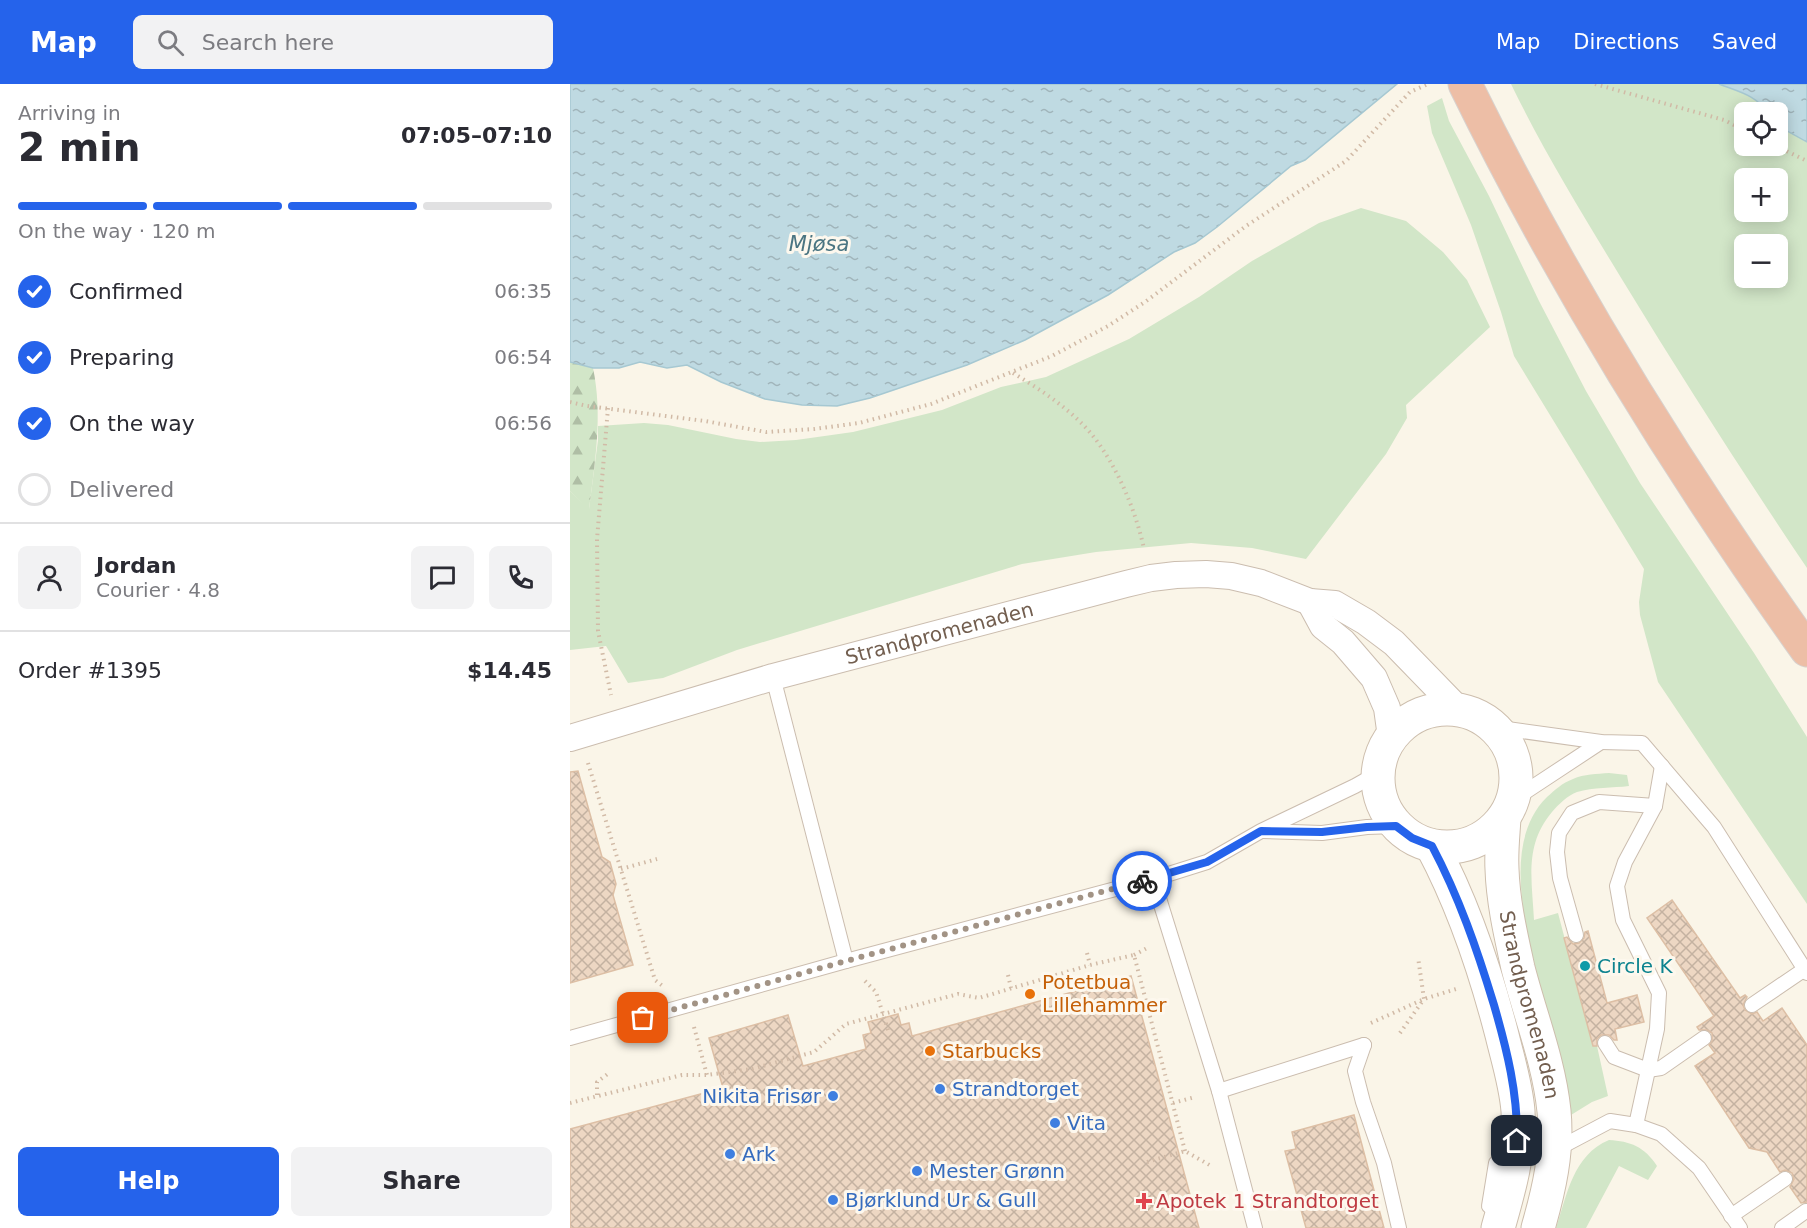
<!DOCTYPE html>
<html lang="en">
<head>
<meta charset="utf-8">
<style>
	:root { --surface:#fff; --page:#f2f2f3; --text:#2b2b33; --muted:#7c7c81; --line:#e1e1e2; --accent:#2563eb }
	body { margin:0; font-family:"DejaVu Sans",sans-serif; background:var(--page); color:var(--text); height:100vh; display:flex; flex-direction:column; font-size:22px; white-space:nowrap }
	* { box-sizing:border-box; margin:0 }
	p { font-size:20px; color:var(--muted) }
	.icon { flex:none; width:33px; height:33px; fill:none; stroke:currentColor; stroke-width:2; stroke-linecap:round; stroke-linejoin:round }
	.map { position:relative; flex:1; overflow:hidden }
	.drawer { display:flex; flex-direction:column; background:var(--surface); width:570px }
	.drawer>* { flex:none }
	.controls { position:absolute; left:1164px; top:18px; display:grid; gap:12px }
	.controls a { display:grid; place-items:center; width:54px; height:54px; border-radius:9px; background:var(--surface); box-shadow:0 3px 15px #0003; font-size:30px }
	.pin { position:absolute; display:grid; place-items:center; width:51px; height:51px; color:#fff; margin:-26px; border-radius:12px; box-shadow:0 3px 9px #0006 }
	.courier { position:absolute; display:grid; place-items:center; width:60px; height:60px; margin:-30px; border:4px solid #2563eb; border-radius:50%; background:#fff; color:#222; box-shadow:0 2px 8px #0007 }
	.head em { font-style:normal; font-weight:700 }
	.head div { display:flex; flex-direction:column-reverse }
	.head { display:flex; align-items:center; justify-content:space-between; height:102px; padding:0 18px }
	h1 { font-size:39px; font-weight:700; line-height:45px }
	.bar { display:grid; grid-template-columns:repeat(4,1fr); gap:9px 6px; align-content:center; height:72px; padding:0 18px }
	.bar i { height:8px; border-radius:4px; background:var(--line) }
	.bar .current { background:var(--accent) }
	.bar p { grid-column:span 4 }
	.line { display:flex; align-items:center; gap:15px; padding:0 18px; border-top:2px solid var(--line) }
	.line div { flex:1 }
	.round { display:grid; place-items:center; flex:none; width:63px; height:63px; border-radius:9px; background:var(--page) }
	ol { padding:0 18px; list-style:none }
	li { display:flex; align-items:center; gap:18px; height:66px }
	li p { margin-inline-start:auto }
	li .icon { padding:6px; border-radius:50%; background:var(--accent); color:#fff; stroke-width:4 }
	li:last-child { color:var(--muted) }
	li i { width:33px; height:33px; border:3px solid var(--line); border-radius:50% }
	.action { display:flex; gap:12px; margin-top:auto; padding:12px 18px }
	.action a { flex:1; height:69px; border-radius:9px; background:var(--accent); color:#fff; font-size:24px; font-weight:700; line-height:69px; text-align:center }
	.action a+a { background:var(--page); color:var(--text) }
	header { display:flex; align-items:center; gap:36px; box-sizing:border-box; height:84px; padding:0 30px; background:var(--accent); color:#fff }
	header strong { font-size:28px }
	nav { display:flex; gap:33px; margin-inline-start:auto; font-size:21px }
	.search { width:420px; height:54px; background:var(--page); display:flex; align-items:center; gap:15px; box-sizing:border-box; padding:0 21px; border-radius:9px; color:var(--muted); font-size:22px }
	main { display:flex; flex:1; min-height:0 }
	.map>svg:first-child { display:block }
	.grass { fill:#d2e6c8; fill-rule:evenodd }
	.forest { fill:url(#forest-firs) }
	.water { fill:url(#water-ripples); stroke:#a6c8d2; stroke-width:1.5 }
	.building { fill:url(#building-cross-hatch); stroke:#ddbfa5; stroke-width:1.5 }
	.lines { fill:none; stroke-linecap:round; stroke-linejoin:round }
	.lane-casing { stroke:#cbbdaf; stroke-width:16 }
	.street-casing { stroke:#cbbdaf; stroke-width:28 }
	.secondary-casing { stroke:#cdbead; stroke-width:35 }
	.highway-casing { stroke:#d8d2ce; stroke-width:35 }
	.path { stroke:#d1baa6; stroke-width:4; stroke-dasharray:1.5 4.5; stroke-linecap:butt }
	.lane { stroke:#fff; stroke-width:14 }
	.street { stroke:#fff; stroke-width:26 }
	.secondary { stroke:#fff; stroke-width:33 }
	.highway { stroke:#edbea6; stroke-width:33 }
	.done { stroke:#a29385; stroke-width:6; stroke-dasharray:0 10.8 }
	.route { stroke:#2563eb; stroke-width:8 }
	.culture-dot { fill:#0f9aa8; stroke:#fdf8ee; stroke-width:2 }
	.food-dot { fill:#e8710a; stroke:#fdf8ee; stroke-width:2 }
	.shop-dot { fill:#3f7fe0; stroke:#fdf8ee; stroke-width:2 }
	.health-dot { fill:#e0444e; stroke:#fdf8ee; stroke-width:2 }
	.labels { text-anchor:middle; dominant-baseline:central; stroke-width:6; stroke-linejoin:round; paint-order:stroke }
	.street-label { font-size:20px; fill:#725e4f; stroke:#fdf8ee }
	.culture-label { font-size:20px; fill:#0d838f; stroke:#fdf8ee; text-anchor:start }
	.food-label { font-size:20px; fill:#c56008; stroke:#fdf8ee; text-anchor:start }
	.shop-label { font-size:20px; fill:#366cbe; stroke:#fdf8ee; text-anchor:start }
	.health-label { font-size:20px; fill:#be3a42; stroke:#fdf8ee; text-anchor:start }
	.water-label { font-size:21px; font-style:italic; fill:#4b7582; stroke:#fdf8ee }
</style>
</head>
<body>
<header>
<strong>Map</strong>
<div class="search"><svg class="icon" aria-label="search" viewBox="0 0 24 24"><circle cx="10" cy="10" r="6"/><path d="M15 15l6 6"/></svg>Search here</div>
<nav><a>Map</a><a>Directions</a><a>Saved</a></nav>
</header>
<main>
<section class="drawer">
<div class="head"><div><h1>2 min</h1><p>Arriving in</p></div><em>07:05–07:10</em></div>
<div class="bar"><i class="current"></i><i class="current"></i><i class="current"></i><i></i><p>On the way · 120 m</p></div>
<ol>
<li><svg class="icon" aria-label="check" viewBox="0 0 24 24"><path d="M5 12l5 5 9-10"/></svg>Confirmed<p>06:35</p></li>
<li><svg class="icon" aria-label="check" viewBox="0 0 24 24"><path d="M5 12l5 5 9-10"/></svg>Preparing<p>06:54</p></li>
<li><svg class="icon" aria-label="check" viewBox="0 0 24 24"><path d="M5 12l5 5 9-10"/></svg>On the way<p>06:56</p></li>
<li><i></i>Delivered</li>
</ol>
<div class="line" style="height:108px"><a class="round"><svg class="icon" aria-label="person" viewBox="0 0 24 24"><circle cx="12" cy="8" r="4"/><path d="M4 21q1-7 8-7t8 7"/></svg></a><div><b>Jordan</b><p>Courier · 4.8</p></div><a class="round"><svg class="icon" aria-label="chat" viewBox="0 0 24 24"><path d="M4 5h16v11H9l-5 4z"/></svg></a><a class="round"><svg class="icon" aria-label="phone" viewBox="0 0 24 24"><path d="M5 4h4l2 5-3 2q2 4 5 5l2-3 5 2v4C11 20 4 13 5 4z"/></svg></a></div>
<div class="line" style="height:78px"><div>Order #1395</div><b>$14.45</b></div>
<div class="action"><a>Help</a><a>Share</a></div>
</section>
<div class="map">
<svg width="1237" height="1144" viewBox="0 0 1237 1144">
	<defs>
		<pattern id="forest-firs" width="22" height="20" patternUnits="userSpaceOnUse" patternTransform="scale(1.5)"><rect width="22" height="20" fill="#d2e6c8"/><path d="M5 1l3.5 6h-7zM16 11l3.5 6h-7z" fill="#afbea5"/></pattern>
		<pattern id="water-ripples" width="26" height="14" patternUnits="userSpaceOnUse" patternTransform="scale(1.5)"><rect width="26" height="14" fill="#bfdae2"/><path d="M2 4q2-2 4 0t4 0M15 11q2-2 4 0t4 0" fill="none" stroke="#a0b4ba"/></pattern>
		<pattern id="building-cross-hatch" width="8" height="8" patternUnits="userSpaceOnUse" patternTransform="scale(1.5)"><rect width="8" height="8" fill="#edd7c3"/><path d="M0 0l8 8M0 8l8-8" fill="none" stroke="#c4b2a1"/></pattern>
	</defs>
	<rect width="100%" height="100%" fill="#faf5e8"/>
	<g class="grass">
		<path d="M941,0h208c17,7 38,11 47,28h-22v34h34v-20l29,16v426c-64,-95 -125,-190 -184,-287 -39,-64 -79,-129 -112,-197zM1174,94h34v34h-34zM1174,160h34v34h-34z"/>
		<path d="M872,14l7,23 40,75 50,105 47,90 54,92 114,170 53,84v167l-149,-222 -18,-67 -1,-13 5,-33 -130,-213 -13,-44 -30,-87 -39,-92 -5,-27z"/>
		<path d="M791,124l45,13 37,31 24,28 23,47 -84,78 1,13 -21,36 -80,105 -54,-11 -61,-5 -95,9 -74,12 -285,86 -74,28 -35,5 -22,-37 -36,4v-159l19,18 9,-69v-14l46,-3 24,2 68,14 24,3 36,-2 57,-8 89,-22 59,-23 45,-10 83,-38 70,-42 53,-36 67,-38z"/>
		<path d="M1039,689l18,2 2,11c-16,2 -36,1 -52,6 -9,3 -19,13 -25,20 -28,33 -20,68 -18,108l24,-7 35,133h4l11,50 -16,6 -21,13 -3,-23c-10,-36 -19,-71 -28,-107 -14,-55 -39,-143 7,-188 8,-7 15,-14 26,-18 11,-5 24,-5 36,-6z"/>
		<path d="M1039,1056c21,1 36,7 48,26l-9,14 -29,-14 -33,62h-30c11,-33 17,-73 53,-88z"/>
	</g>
	<path class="forest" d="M0,278l23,6c10,47 2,94 -4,142l-19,-19z"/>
	<g class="water">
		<path d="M0,0h827l-92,76 -14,6 -74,61 -22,16 -21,9 -66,43 -83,45 -58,25 -97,33 -33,8 -35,-1 -37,-6 -44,-17 -34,-17 -20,3 -27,-6 -21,6h-26l-23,-6z"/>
		<path d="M1149,0h88v58l-29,-16v-14h-12c-9,-17 -30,-21 -47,-28z"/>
	</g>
	<g class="building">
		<path d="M8,687l24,86 8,5 6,22 -3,11 20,70 -63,18v-211z"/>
		<path d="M1102,816l68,98 5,-3 2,2 -4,8 2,5 7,4 5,-2 6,9 19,-13 25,37v157l-6,1 -11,-16 4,-8 -2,-6 -7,-3 -5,2 -13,-20 -18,-4 -54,-82 20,-13 -6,-8 3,-4v-8l-5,-3h-8l-2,-3 17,-11 -67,-98z"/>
		<path d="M1018,847l19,72 30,-8 7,27 -29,7 2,11h-3l-5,-5h-8l-4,4v7h-4l-29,-108 3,-1 6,7 6,-1 5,-5 1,-6z"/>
		<path d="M561,892l68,252h-629v-99l153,-41 -14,-50 79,-23 15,51 63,-17 -3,-14 8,-2 -3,-11 30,-8 3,11 8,-2 3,13z"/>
		<path d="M784,1031l30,113h-78l-21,-77 11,-2 -4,-17z"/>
	</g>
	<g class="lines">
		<g class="lane-casing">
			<g id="lane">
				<path d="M203,593l73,284"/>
				<path d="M923,643l108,15 41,1 72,84 93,146"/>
				<path d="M943,716l88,-58"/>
				<path d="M693,747l59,2 45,-6 29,-1"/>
				<path d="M583,795l66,212 36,137"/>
				<path d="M1006,851l-16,-57 -3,-26 2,-19 13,-20 27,-11 56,4"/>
				<path d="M1182,921l53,-36"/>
				<path d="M0,954l276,-77 307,-82 54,-17 54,-31 94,-45 23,-13"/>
				<path d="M1035,959l9,14 34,13 13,-2 43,-30"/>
				<path d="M794,961l-9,26 8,31 21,61 15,65"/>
				<path d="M649,1007l145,-46"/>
				<path d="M1066,1041l21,-96 2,-36 -36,-73 -6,-34 8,-24 30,-56 7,-40"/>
				<path d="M987,1065l53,-28 26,4 25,9 38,34 41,60"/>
				<path d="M919,1122l7,-43"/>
				<path d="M1161,1132l54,-37"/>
				<path d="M1212,1144l24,-17"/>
			</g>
		</g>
		<g class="street-casing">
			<g id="street">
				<path d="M740,518l13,24 20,16 31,36 13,30 4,29"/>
				<path id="s1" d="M0,654l203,-61 353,-93 25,-6 25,-3 30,-1 25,2 30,7 49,19 25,2 31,18 28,21 65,67"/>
			</g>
		</g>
		<g class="secondary-casing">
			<g id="secondary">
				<circle cx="877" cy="694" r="69"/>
				<path id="s2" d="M934,734c-1,17 -3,34 -2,51 1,33 9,67 16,99 12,47 31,94 36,143 4,40 -5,79 -16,117"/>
				<path d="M862,762c32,60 53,123 70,189 6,25 14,50 16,76 2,40 -9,79 -20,117"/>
			</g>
		</g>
		<g class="highway-casing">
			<path id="highway" d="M895,0c97,198 214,387 342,566"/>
		</g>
		<g class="path">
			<path d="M1025,0l129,36 20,10"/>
			<path d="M1206,62l31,15"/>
			<path d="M443,289c28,17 59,37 80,63 24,30 43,75 51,113"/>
			<path d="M0,318l17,4 118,15 61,11 48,-3 45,-6 72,-19 121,-48 56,-30 37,-24 101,-76 100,-65 64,-69 18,-8"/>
			<path d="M38,324l-11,131 1,92 13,64"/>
			<path d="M18,679l67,217 9,7"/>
			<path d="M51,785l36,-10"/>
			<path d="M517,869l3,12"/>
			<path d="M564,871l15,-8"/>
			<path d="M438,891l3,13"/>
			<path d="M295,897l11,11 13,41"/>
			<path d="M801,939l53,-24 32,-10"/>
			<path d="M124,943l13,48"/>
			<path d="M830,949l24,-34 -6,-42"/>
			<path d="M27,1011v-13l12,-9"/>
			<path d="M0,1019l112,-28h25l45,-6 62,-17 32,-28 112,-30 21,4 111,-33 44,-10 51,196"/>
			<path d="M603,1019l22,-6"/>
			<path d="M577,1078l38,-11 28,16"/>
		</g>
		<use href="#lane" class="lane"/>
		<use href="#street" class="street"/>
		<use href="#secondary" class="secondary"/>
		<use href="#highway" class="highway"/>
	</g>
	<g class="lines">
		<path class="done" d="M73,934l203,-57 296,-80"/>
		<path class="route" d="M572,797l65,-19 54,-31 61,1 45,-5 29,-1 16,12 20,8c27,51 45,103 62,159 13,45 24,89 23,136"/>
	</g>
	<circle class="culture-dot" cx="1015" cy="882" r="6"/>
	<g class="food-dot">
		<circle cx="460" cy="910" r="6"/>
		<circle cx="360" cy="967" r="6"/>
	</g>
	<g class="shop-dot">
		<circle cx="370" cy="1005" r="6"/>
		<circle cx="263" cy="1012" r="6"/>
		<circle cx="485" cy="1039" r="6"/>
		<circle cx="160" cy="1070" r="6"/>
		<circle cx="347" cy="1087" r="6"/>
		<circle cx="263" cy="1116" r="6"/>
	</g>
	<path class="health-dot" d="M571 1108h6v6h6v6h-6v6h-6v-6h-6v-6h6z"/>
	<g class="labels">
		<g class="street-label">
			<text stroke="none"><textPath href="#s1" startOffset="384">Strandpromenaden</textPath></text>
			<text stroke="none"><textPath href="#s2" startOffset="190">Strandpromenaden</textPath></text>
		</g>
		<g class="culture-label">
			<text x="1027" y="882">Circle K</text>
		</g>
		<g class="food-label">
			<text x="472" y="898">Potetbua<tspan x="472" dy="23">Lillehammer</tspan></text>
			<text x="372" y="967">Starbucks</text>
		</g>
		<g class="shop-label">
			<text x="382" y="1005">Strandtorget</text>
			<text x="251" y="1012" text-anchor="end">Nikita Frisør</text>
			<text x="497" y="1039">Vita</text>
			<text x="172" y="1070">Ark</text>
			<text x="359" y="1087">Mester Grønn</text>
			<text x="275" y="1116">Bjørklund Ur &amp; Gull</text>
		</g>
		<g class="health-label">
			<text x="586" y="1117">Apotek 1 Strandtorget</text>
		</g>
		<g class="water-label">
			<text x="249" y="160">Mjøsa</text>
		</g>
	</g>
</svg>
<div class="controls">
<a><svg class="icon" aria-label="locate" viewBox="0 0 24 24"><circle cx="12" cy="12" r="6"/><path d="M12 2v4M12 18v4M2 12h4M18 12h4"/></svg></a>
<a>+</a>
<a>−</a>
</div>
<div class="pin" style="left:73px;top:934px;background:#ea580c"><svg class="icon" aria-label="bag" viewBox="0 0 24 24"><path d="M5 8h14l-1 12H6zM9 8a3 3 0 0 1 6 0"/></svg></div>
<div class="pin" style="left:947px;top:1057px;background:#1f2937"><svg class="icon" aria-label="home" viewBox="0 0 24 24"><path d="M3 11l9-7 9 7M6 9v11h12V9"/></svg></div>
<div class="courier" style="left:572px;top:797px"><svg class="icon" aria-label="bike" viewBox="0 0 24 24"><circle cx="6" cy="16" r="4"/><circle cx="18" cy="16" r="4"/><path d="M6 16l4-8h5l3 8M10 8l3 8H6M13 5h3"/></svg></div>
</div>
</main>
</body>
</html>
